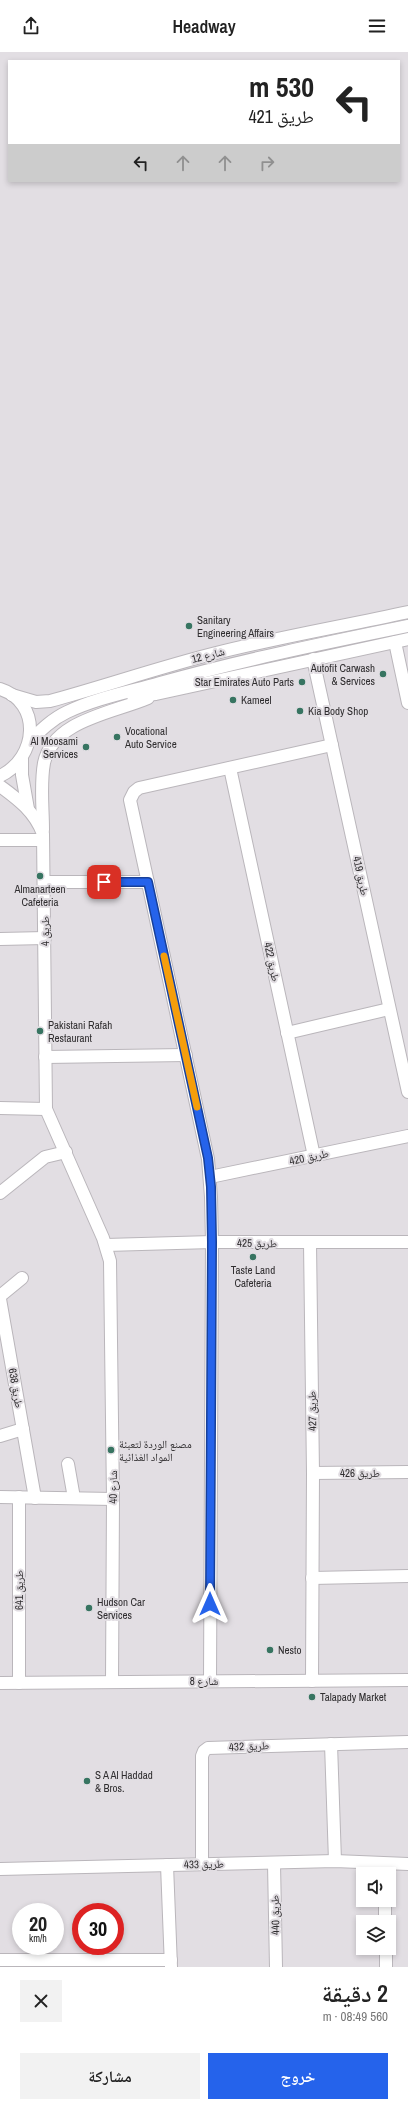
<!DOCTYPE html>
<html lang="ar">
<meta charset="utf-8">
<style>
:root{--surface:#fff;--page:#f2f2f2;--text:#222;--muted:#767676;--accent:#2563eb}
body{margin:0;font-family:"Archivo Narrow","Noto Naskh Arabic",sans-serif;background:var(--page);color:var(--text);direction:rtl;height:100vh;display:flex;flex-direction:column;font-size:15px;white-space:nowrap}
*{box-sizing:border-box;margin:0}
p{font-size:13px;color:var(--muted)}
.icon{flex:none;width:22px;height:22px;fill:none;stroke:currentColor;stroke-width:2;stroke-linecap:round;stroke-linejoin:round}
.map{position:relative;height:1915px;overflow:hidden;direction:ltr}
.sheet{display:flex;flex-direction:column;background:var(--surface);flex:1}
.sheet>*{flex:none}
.hud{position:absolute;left:8px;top:8px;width:392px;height:122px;border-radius:0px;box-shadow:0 2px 6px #0003;direction:rtl;background:#fff;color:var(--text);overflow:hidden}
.buttons{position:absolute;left:356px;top:1815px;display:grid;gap:8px}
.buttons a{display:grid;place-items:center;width:40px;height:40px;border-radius:0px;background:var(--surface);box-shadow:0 2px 6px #0003;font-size:20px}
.speed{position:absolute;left:12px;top:1851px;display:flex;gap:8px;font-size:20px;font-weight:700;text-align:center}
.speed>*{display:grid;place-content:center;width:52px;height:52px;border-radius:50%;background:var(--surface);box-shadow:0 2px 6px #0003;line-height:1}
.speed small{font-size:10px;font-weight:400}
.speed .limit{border:6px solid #d22;background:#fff;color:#111}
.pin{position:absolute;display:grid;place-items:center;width:34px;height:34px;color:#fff;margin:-17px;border-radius:8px;box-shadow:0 2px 6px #0006}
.me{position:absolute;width:44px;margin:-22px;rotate:0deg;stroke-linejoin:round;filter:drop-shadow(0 0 3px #0008)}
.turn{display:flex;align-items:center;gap:14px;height:84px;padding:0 20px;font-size:18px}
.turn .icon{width:52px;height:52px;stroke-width:2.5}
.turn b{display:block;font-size:28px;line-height:34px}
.lanes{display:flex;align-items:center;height:38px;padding:0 20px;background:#0003;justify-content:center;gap:20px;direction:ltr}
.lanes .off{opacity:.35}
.round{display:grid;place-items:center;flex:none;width:42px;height:42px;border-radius:0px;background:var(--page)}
.head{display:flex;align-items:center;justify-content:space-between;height:68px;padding:0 20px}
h1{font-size:24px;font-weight:600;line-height:30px}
.action{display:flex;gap:8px;margin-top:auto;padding:8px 20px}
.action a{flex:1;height:46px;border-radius:0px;background:var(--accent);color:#fff;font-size:16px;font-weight:600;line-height:46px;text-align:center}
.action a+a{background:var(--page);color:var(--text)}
header{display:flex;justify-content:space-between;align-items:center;height:52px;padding:0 20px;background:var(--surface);font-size:18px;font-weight:600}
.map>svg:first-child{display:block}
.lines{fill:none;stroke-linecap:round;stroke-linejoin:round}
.minor-casing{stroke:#bab6bb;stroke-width:14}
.minor{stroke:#fff;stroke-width:12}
.route-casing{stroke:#184099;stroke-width:10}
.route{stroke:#2563eb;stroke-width:7}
.slow{stroke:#f59e0b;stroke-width:7}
.poi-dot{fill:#377461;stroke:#e2dee3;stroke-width:1.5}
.labels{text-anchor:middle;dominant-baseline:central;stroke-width:4;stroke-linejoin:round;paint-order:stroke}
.poi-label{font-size:11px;fill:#302e30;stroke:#e2dee3;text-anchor:start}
.street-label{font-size:11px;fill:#302e30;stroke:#e2dee3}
</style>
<header><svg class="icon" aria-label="menu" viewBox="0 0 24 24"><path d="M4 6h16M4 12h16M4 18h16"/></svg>Headway<svg class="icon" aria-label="share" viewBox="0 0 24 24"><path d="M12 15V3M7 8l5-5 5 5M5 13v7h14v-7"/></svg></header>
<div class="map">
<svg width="408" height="1915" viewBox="0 0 408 1915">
<rect width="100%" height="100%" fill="#e2dee3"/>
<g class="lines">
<g class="minor-casing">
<g id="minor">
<path d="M395,590l13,61"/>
<path d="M313,607l95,433"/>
<path d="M0,637c42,13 38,69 0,87"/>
<path d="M12,643l24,7 14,-1c55,-15 110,-34 166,-48 63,-16 128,-27 192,-41"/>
<path d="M133,644l23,-2 252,-55"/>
<path d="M29,690c12,-12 23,-23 38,-30 29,-14 62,-20 93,-29 82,-23 165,-40 248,-57"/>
<path d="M22,707v16l6,34"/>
<path d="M230,716l84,388"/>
<path d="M0,734c18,13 35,26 43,48l3,275 57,129 7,23 3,238 -1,183"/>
<path d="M43,778c0,-22 -3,-45 1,-67 9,-43 69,-50 104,-65"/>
<path d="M0,788h43"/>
<path d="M45,830h103"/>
<path d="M0,887l45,-1"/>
<path d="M287,981l102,-24"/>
<path d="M45,1005l141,-2"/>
<path d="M0,1056l46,1"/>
<path d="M210,1125l198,-41"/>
<path d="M0,1141l45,-36 21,-5"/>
<path d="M310,1191l3,230 -1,208"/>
<path d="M106,1193l106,-3h196"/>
<path d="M0,1244l22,-18"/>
<path d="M0,1247l35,199"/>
<path d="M0,1384l23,-7"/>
<path d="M68,1412l6,34"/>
<path d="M313,1421l95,-1"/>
<path d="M0,1445l113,2"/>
<path d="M19,1445v186"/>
<path d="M312,1526l96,-2"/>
<path d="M210,1629l2,-439 -1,-45 -3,-38 -78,-359 4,-8 5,-4 193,-43"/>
<path d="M0,1631l408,-3"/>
<path d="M331,1692l4,117"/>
<path d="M202,1812v-108l2,-5 4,-3 200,-6"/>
<path d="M274,1812l2,103"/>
<path d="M167,1813l4,102"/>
<path d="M0,1817l335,-8 73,3"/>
<path d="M385,1848v22"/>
<path d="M386,1896v19"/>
<path d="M0,1908h171"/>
</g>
</g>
<use href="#minor" class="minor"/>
</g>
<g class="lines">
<g class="route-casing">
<path id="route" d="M104,830h44l60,276 3,29 1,55 -2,362"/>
</g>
<use href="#route" class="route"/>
<path class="slow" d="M164,904l33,151"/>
</g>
<g class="poi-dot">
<circle cx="189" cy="574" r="4"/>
<circle cx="383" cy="622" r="4"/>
<circle cx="302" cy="630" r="4"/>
<circle cx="233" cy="648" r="4"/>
<circle cx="300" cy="659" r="4"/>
<circle cx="117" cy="685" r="4"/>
<circle cx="86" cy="695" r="4"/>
<circle cx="40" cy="824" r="4"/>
<circle cx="40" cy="979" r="4"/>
<circle cx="253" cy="1205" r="4"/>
<circle cx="111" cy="1398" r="4"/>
<circle cx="89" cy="1556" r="4"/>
<circle cx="270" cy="1598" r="4"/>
<circle cx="312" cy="1645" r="4"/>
<circle cx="87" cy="1729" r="4"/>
</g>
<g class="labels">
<g class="poi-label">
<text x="197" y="568">Sanitary<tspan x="197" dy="13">Engineering Affairs</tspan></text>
<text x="375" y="616" text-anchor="end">Autofit Carwash<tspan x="375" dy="13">&amp; Services</tspan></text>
<text x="294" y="630" text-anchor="end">Star Emirates Auto Parts</text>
<text x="241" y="648">Kameel</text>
<text x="308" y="659">Kia Body Shop</text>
<text x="125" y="679">Vocational<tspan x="125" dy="13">Auto Service</tspan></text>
<text x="78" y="689" text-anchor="end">Al Moosami<tspan x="78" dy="13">Services</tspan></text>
<text x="40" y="837" text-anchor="middle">Almanarteen<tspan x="40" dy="13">Cafeteria</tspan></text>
<text x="48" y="973">Pakistani Rafah<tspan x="48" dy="13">Restaurant</tspan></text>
<text x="253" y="1218" text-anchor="middle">Taste Land<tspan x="253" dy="13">Cafeteria</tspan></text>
<text x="119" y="1392">مصنع الوردة لتعبئة<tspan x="119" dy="13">المواد الغذائية</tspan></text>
<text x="97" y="1550">Hudson Car<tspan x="97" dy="13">Services</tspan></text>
<text x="278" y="1598">Nesto</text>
<text x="320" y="1645">Talapady Market</text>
<text x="95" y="1723">S A Al Haddad<tspan x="95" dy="13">&amp; Bros.</tspan></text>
</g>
<g class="street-label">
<text transform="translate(208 603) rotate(-14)">شارع 12</text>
<text transform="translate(361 824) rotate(78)">طريق 419</text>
<text transform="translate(45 879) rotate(-90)">طريق 4</text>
<text transform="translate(272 910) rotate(78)">طريق 422</text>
<text transform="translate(309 1105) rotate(-12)">طريق 420</text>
<text transform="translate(257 1191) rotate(1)">طريق 425</text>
<text transform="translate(16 1336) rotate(80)">طريق 638</text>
<text transform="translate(312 1359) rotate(-91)">طريق 427</text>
<text x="360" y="1421">طريق 426</text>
<text transform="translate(113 1435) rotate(-90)">شارع 40</text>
<text transform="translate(19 1538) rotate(-90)">طريق 641</text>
<text x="204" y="1629">شارع 8</text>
<text transform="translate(249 1694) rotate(-2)">طريق 432</text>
<text transform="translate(204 1812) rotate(-1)">طريق 433</text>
<text transform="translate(275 1863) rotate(-91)">طريق 440</text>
</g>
</g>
</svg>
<div class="buttons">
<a><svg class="icon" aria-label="sound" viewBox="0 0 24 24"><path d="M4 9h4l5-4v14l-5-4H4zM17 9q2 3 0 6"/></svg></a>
<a><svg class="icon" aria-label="layers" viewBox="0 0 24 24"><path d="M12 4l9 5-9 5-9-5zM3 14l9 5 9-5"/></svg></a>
</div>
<div class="speed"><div>20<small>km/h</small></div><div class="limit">30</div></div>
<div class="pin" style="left:104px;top:830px;background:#d93025"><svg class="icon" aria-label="arrive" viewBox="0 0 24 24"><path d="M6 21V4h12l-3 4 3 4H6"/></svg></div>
<svg class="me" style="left:210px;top:1552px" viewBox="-20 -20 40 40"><path d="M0-17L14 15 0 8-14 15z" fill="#2563eb" stroke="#fff" stroke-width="4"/></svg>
<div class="hud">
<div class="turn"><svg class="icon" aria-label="left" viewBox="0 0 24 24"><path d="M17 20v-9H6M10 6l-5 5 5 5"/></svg><div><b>530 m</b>طريق 421</div></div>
<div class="lanes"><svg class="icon" aria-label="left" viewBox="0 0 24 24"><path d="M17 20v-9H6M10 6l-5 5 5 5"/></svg><svg class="icon off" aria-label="ahead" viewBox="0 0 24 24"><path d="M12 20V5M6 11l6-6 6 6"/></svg><svg class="icon off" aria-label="ahead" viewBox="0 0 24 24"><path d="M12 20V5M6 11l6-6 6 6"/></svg><svg class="icon off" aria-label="right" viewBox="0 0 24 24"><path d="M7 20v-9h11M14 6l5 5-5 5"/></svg></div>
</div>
</div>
<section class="sheet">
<div class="head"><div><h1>2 دقيقة</h1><p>560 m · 08:49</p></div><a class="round"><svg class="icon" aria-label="close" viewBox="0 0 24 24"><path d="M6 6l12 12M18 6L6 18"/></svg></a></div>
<div class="action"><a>خروج</a><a>مشاركة</a></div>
</section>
